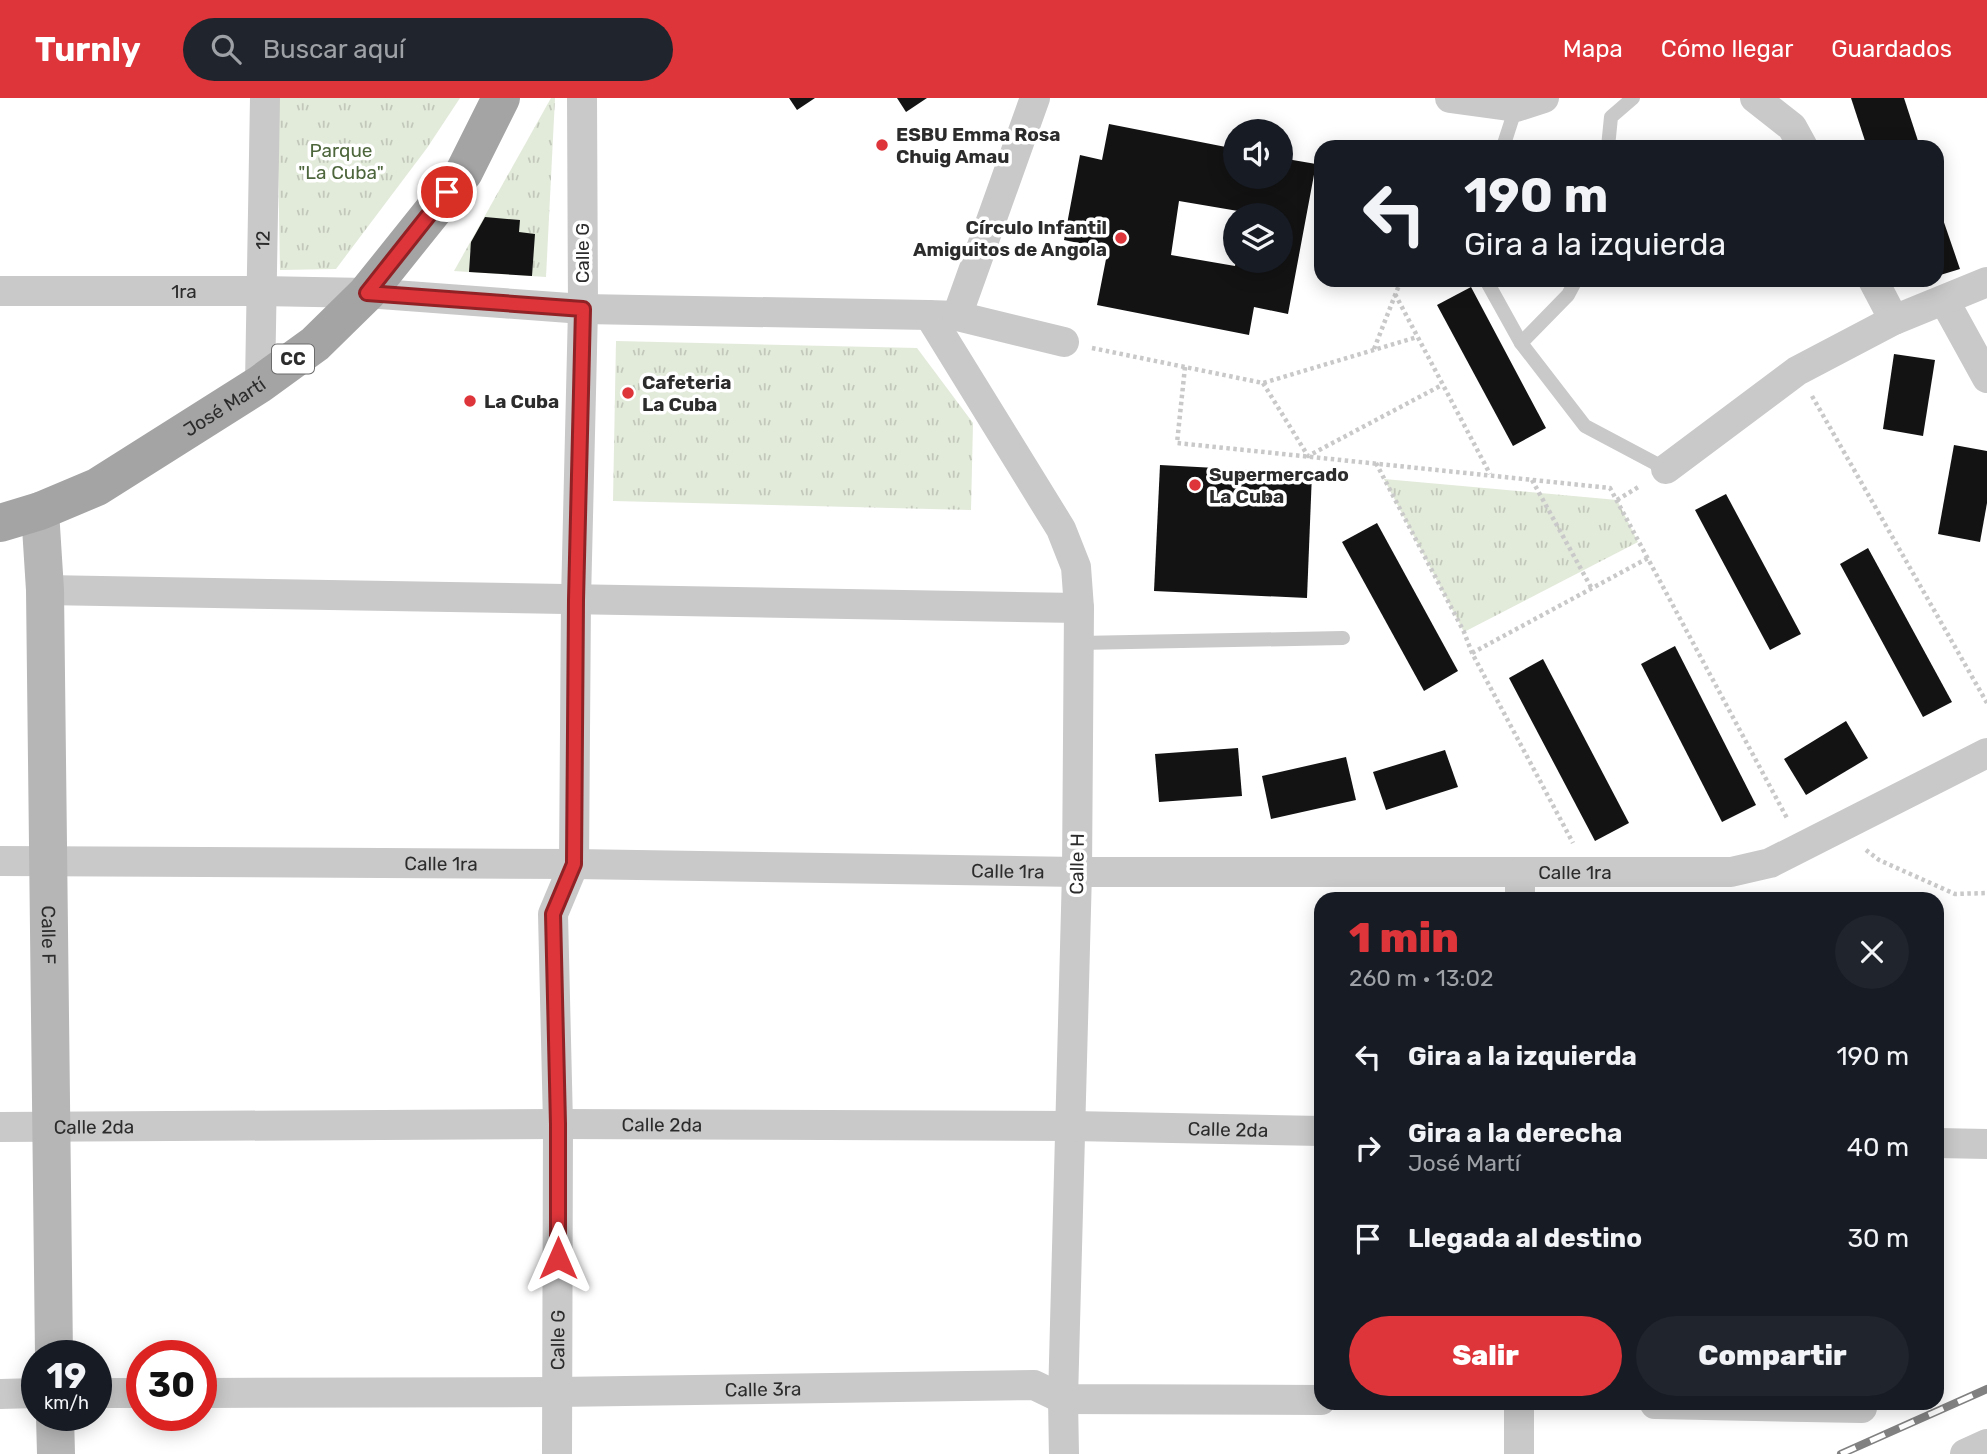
<!DOCTYPE html>
<html lang="es">
<meta charset="utf-8">
<style>
:root{--surface:#171b24;--page:#20242c;--text:#f1f3f6;--muted:#9ea1a6;--accent:#dd353a}
body{margin:0;font-family:Rubik,sans-serif;background:var(--page);color:var(--text);height:100vh;display:flex;flex-direction:column;font-size:26px;white-space:nowrap}
*{box-sizing:border-box;margin:0}
p{font-size:23px;color:var(--muted)}
.icon{flex:none;width:38px;height:38px;fill:none;stroke:currentColor;stroke-width:2;stroke-linecap:round;stroke-linejoin:round}
.map{position:relative;flex:1;overflow:hidden}
.drawer{position:absolute;left:1314px;top:794px;width:630px;height:518px;display:flex;flex-direction:column;background:var(--surface);border-radius:21px;box-shadow:0 4px 18px #0003}
.drawer>*{flex:none}
.hud{position:absolute;left:1314px;top:42px;width:630px;height:147px;border-radius:21px;box-shadow:0 4px 18px #0003;background:#171b24;color:var(--text);overflow:hidden}
.tools{position:absolute;left:1223px;top:21px;display:grid;gap:14px}
.tools a{display:grid;place-items:center;width:70px;height:70px;border-radius:50%;background:var(--surface);box-shadow:0 4px 18px #0003;font-size:35px}
.speed{position:absolute;left:21px;top:1242px;display:flex;gap:14px;font-size:35px;font-weight:700;text-align:center}
.speed>*{display:grid;place-content:center;width:91px;height:91px;border-radius:50%;background:var(--surface);box-shadow:0 4px 18px #0003;line-height:1}
.speed small{font-size:18px;font-weight:400}
.speed .limit{border:10px solid #d22;background:#fff;color:#111}
.pin{position:absolute;display:grid;place-items:center;width:60px;height:60px;color:#fff;margin:-30px;border:4px solid #fff;border-radius:50%;box-shadow:0 2px 7px #0007}
.me{position:absolute;width:77px;margin:-38px;rotate:0deg;stroke-linejoin:round;filter:drop-shadow(0 0 5px #0008)}
.turn{display:flex;align-items:center;gap:24px;height:147px;padding:0 35px;font-size:32px}
.turn .icon{width:91px;height:91px;stroke-width:2.5}
.turn b{display:block;font-size:49px;line-height:60px}
.round{display:grid;place-items:center;flex:none;width:74px;height:74px;border-radius:37px;background:var(--page)}
.summary{display:flex;align-items:center;justify-content:space-between;height:119px;padding:0 35px}
h1{font-size:42px;font-weight:800;line-height:52px;color:var(--accent)}
.primary-button{display:flex;gap:14px;margin-top:auto;padding:14px 35px}
.primary-button a{flex:1;height:80px;border-radius:42px;background:var(--accent);color:#fff;font-size:28px;font-weight:800;line-height:80px;text-align:center}
.primary-button a+a{background:var(--page);color:var(--text)}
ul{padding:0;list-style:none}
li{display:flex;align-items:center;gap:21px;height:91px;padding:0 35px}
li div{flex:1}
li b{display:block;font-size:26px}
li em{font-style:normal}
header{display:flex;align-items:center;gap:42px;box-sizing:border-box;height:98px;padding:0 35px;background:var(--accent);color:#fff}
header strong{font-size:33px}
nav{display:flex;gap:38px;margin-inline-start:auto;font-size:24px}
.search{width:490px;height:63px;background:var(--page);display:flex;align-items:center;gap:18px;box-sizing:border-box;padding:0 24px;border-radius:38px;color:var(--muted);font-size:26px}
.map>svg:first-child{display:block}
.grass{fill:url(#grass-tufts)}
.building{fill:#131313;fill-rule:evenodd}
.lines{fill:none;stroke-linecap:round;stroke-linejoin:round}
.path{stroke:#c9c9c9;stroke-width:4.5;stroke-dasharray:3.5 3.5;stroke-linecap:butt}
.service{stroke:#c9c9c9;stroke-width:14}
.minor{stroke:#c9c9c9;stroke-width:30}
.secondary{stroke:#b6b6b6;stroke-width:38}
.primary{stroke:#a4a4a4;stroke-width:38}
.rail-casing{stroke:#818181;stroke-width:8}
.rail{stroke:#fff;stroke-width:5;stroke-dasharray:16;stroke-linecap:butt}
.route-casing{stroke:#902226;stroke-width:18}
.route{stroke:#dd353a;stroke-width:12}
.poi-dot{fill:#dd353a;stroke:#fff;stroke-width:2.5}
.labels{text-anchor:middle;dominant-baseline:central;stroke-width:7;stroke-linejoin:round;paint-order:stroke}
.shield{fill:#fff;stroke:#6b6b6b;stroke-width:2}
.shield-label{font-size:18px;font-weight:bold;fill:#2c2c2c}
.poi-label{font-size:19px;font-weight:bold;fill:#2c2c2c;stroke:#fff;text-anchor:start}
.park-label{font-size:19px;fill:#4e663c;stroke:#fff}
.street-label{font-size:19px;fill:#2c2c2c;stroke:#fff}
</style>
<header>
<strong>Turnly</strong>
<div class="search"><svg class="icon" aria-label="search" viewBox="0 0 24 24"><circle cx="10" cy="10" r="6"/><path d="M15 15l6 6"/></svg>Buscar aquí</div>
<nav><a>Mapa</a><a>Cómo llegar</a><a>Guardados</a></nav>
</header>
<div class="map">
<svg width="1987" height="1356" viewBox="0 0 1987 1356">
<defs>
<pattern id="grass-tufts" width="24" height="20" patternUnits="userSpaceOnUse" patternTransform="scale(1.75)"><rect width="24" height="20" fill="#e2eada"/><path d="M3 7l-1-3M5 7V3M7 7l1-3M15 17l-1-3M17 17v-4M19 17l1-3" fill="none" stroke="#c2c9bb"/></pattern>
</defs>
<rect width="100%" height="100%" fill="#fff"/>
<g class="grass">
<path d="M277,0h183l-33,50 -91,121 -56,1z"/>
<path d="M551,0h4l-9,179 -92,-6z"/>
<path d="M616,243l301,7 56,75 -2,87 -358,-9z"/>
<path d="M1384,381l233,21 21,42 -174,90z"/>
</g>
<g class="building">
<path d="M789,0h26l-18,12z"/>
<path d="M897,0h30l-21,14z"/>
<path d="M1851,0h53l16,49h-53z"/>
<path d="M1109,26l127,25v28h45v-19l35,6 -28,150 -34,-7 -5,28 -152,-30 11,-56 -44,-9 16,-85 22,5zM1179,103l65,11 -1,3h38v46h-45l-1,5 -64,-11z"/>
<path d="M1937,104l23,67 -23,7z"/>
<path d="M485,119l35,3 -1,12 16,2 -3,42 -63,-4 2,-30z"/>
<path d="M1471,189l75,141 -33,18 -76,-141z"/>
<path d="M1894,256l41,6 -12,76 -40,-7z"/>
<path d="M1954,347l33,6v52l-7,39 -42,-8z"/>
<path d="M1160,367l152,8 -5,125 -153,-7z"/>
<path d="M1726,396l75,140 -31,16 -75,-140z"/>
<path d="M1377,425l81,148 -34,20 -82,-149z"/>
<path d="M1868,450l84,154 -29,15 -83,-153z"/>
<path d="M1675,548l81,159 -34,17 -81,-158z"/>
<path d="M1543,561l86,164 -34,18 -86,-163z"/>
<path d="M1846,623l22,37 -62,37 -22,-36z"/>
<path d="M1238,650l4,48 -83,6 -4,-48z"/>
<path d="M1445,652l13,37 -72,23 -13,-38z"/>
<path d="M1346,659l10,43 -85,19 -9,-43z"/>
</g>
<g class="lines">
<g class="path">
<path d="M1395,196l95,180"/>
<path d="M1092,250l171,35 154,-46"/>
<path d="M1374,251l27,-69"/>
<path d="M1185,269l-8,76 433,45 178,332"/>
<path d="M1263,285l45,73 134,-71"/>
<path d="M1812,298l175,307"/>
<path d="M1376,365l88,169 8,21 101,190"/>
<path d="M1532,382l60,109"/>
<path d="M1617,402l23,-14"/>
<path d="M1472,555l176,-95"/>
<path d="M1866,752l13,10 76,34 32,-1"/>
</g>
<g class="service">
<path d="M1503,49l13,-40"/>
<path d="M1608,49l3,-30 22,-19"/>
<path d="M1486,182l35,63 64,83 81,43"/>
<path d="M1521,245l47,-48 8,-15"/>
<path d="M1079,545l264,-5"/>
</g>
<g class="minor">
<path d="M1450,0l66,9 28,-9"/>
<path d="M1755,0l37,29 11,20"/>
<path d="M1873,182l21,40"/>
<path id="s1" d="M0,193h261l106,2 216,16 346,6 28,1 107,26"/>
<path d="M1944,202l43,78"/>
<path d="M929,217l132,214 15,38 3,41 -2,264 -14,527 1,55"/>
<path d="M957,218l78,-218"/>
<path id="s2" d="M260,286l5,-286"/>
<path d="M1666,371l131,-98 97,-51 93,-38"/>
<path d="M45,492l1034,18"/>
<path id="s3" d="M0,763l574,3 503,8h654l39,-9 217,-110"/>
<path d="M1520,802v-27"/>
<path id="s4" d="M0,1029l558,-3 514,2 249,5"/>
<path d="M1937,1045l50,1"/>
<path d="M96,1295h46"/>
<path id="s5" d="M201,1295l356,-1 477,-7 29,14 258,1"/>
<path d="M0,1296l37,-1"/>
<path d="M1655,1306l207,4"/>
<path id="s6" d="M557,1356l1,-330 -5,-210 21,-50 2,-264 7,-291 -1,-211"/>
<path d="M1519,1356v-50"/>
<path d="M1965,1356l22,-10"/>
</g>
<g class="secondary">
<path id="s7" d="M40,413l5,79 9,766"/>
<path d="M55,1318l1,38"/>
</g>
<path class="primary" id="s8" d="M0,425l40,-12 57,-24 163,-103 55,-40 52,-51 97,-121 37,-74"/>
<g class="rail-casing">
<path id="rail" d="M1841,1356l146,-65"/>
</g>
<use href="#rail" class="rail"/>
</g>
<g class="lines">
<g class="route-casing">
<path id="route" d="M447,94l-80,101 216,16 -7,291 -2,264 -21,50 5,210v134"/>
</g>
<use href="#route" class="route"/>
</g>
<g class="poi-dot">
<circle cx="882" cy="47" r="7"/>
<circle cx="1121" cy="140" r="7"/>
<circle cx="628" cy="295" r="7"/>
<circle cx="470" cy="303" r="7"/>
<circle cx="1195" cy="387" r="7"/>
</g>
<g class="labels">
<rect class="shield" x="272" y="246.5" width="42" height="29" rx="5"/>
<g class="shield-label">
<text x="293" y="261">CC</text>
</g>
<g class="poi-label">
<text x="896" y="36">ESBU Emma Rosa<tspan x="896" dy="22">Chuig Amau</tspan></text>
<text x="1107" y="129" text-anchor="end">Círculo Infantil<tspan x="1107" dy="22">Amiguitos de Angola</tspan></text>
<text x="642" y="284">Cafeteria<tspan x="642" dy="22">La Cuba</tspan></text>
<text x="484" y="303">La Cuba</text>
<text x="1209" y="376">Supermercado<tspan x="1209" dy="22">La Cuba</tspan></text>
</g>
<g class="park-label">
<text x="341" y="52">Parque<tspan x="341" dy="22">"La Cuba"</tspan></text>
</g>
<g class="street-label">
<text stroke="none"><textPath href="#s2" startOffset="144">12</textPath></text>
<text transform="translate(582 155) rotate(-90)">Calle G</text>
<text stroke="none"><textPath href="#s1" startOffset="184">1ra</textPath></text>
<text stroke="none"><textPath href="#s8" startOffset="254">José Martí</textPath></text>
<text stroke="none"><textPath href="#s3" startOffset="441">Calle 1ra</textPath></text>
<text transform="translate(1077 766) rotate(-89)">Calle H</text>
<text stroke="none"><textPath href="#s3" startOffset="1008">Calle 1ra</textPath></text>
<text stroke="none"><textPath href="#s3" startOffset="1575">Calle 1ra</textPath></text>
<text stroke="none"><textPath href="#s7" startOffset="424">Calle F</textPath></text>
<text stroke="none"><textPath href="#s4" startOffset="662">Calle 2da</textPath></text>
<text stroke="none"><textPath href="#s4" startOffset="94">Calle 2da</textPath></text>
<text stroke="none"><textPath href="#s4" startOffset="1228">Calle 2da</textPath></text>
<text stroke="none"><textPath href="#s6" startOffset="114">Calle G</textPath></text>
<text stroke="none"><textPath href="#s5" startOffset="562">Calle 3ra</textPath></text>
</g>
</g>
</svg>
<div class="tools">
<a><svg class="icon" aria-label="sound" viewBox="0 0 24 24"><path d="M4 9h4l5-4v14l-5-4H4zM17 9q2 3 0 6"/></svg></a>
<a><svg class="icon" aria-label="layers" viewBox="0 0 24 24"><path d="M12 4l9 5-9 5-9-5zM3 14l9 5 9-5"/></svg></a>
</div>
<div class="speed"><div>19<small>km/h</small></div><div class="limit">30</div></div>
<div class="pin" style="left:447px;top:94px;background:#d93025"><svg class="icon" aria-label="arrive" viewBox="0 0 24 24"><path d="M6 21V4h12l-3 4 3 4H6"/></svg></div>
<svg class="me" style="left:558px;top:1160px" viewBox="-20 -20 40 40"><path d="M0-17L14 15 0 8-14 15z" fill="#dd353a" stroke="#fff" stroke-width="4"/></svg>
<div class="hud">
<div class="turn"><svg class="icon" aria-label="left" viewBox="0 0 24 24"><path d="M17 20v-9H6M10 6l-5 5 5 5"/></svg><div><b>190 m</b>Gira a la izquierda</div></div>
</div>
<section class="drawer">
<div class="summary"><div><h1>1 min</h1><p>260 m · 13:02</p></div><a class="round"><svg class="icon" aria-label="close" viewBox="0 0 24 24"><path d="M6 6l12 12M18 6L6 18"/></svg></a></div>
<ul>
<li><svg class="icon" aria-label="left" viewBox="0 0 24 24"><path d="M17 20v-9H6M10 6l-5 5 5 5"/></svg><div><b>Gira a la izquierda</b></div><em>190 m</em></li>
<li><svg class="icon" aria-label="right" viewBox="0 0 24 24"><path d="M7 20v-9h11M14 6l5 5-5 5"/></svg><div><b>Gira a la derecha</b><p>José Martí</p></div><em>40 m</em></li>
<li><svg class="icon" aria-label="arrive" viewBox="0 0 24 24"><path d="M6 21V4h12l-3 4 3 4H6"/></svg><div><b>Llegada al destino</b></div><em>30 m</em></li>
</ul>
<div class="primary-button"><a>Salir</a><a>Compartir</a></div>
</section>
</div>
